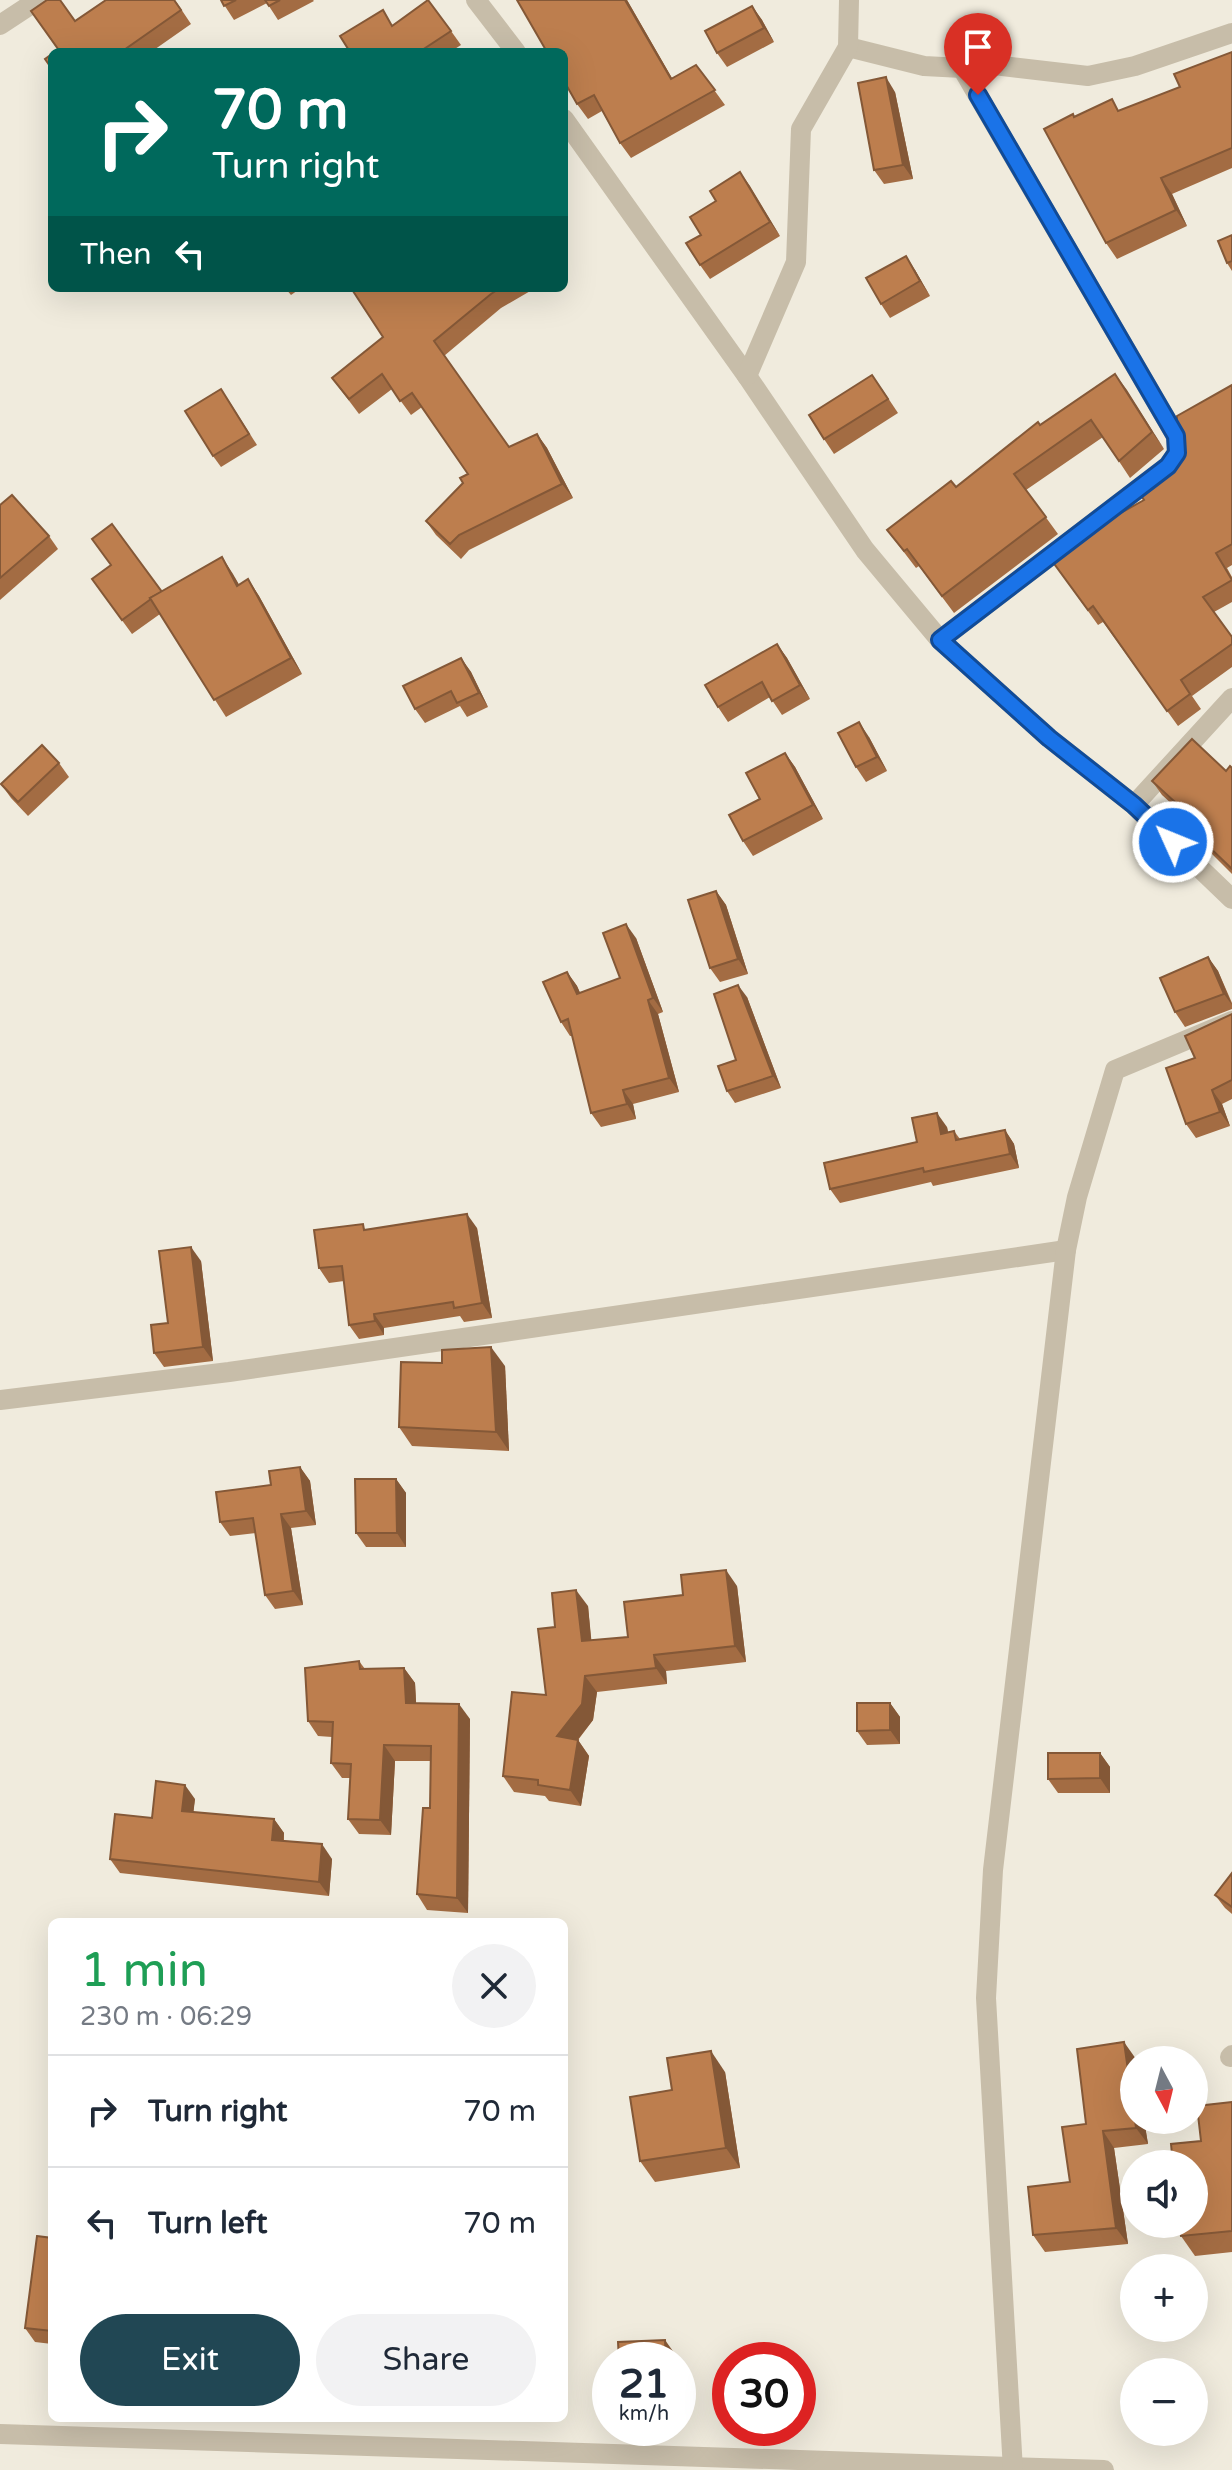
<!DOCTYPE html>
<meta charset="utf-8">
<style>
:root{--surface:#fff;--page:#f2f2f3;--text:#1f2937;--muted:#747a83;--line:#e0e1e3;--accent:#214754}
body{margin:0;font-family:"Varela Round",sans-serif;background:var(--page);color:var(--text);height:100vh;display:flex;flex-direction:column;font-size:30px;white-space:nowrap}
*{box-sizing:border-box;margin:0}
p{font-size:26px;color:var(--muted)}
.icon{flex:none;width:44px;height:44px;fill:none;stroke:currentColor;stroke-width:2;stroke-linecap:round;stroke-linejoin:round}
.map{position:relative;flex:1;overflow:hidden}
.drawer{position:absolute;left:48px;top:1918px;width:520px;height:504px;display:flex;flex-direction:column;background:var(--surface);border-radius:12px;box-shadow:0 8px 32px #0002}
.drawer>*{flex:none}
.top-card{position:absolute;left:48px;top:48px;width:520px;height:244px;border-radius:12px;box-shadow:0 8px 32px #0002;background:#00695c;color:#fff;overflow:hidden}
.needle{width:52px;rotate:173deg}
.controls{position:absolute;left:1120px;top:2046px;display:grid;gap:16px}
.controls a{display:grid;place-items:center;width:88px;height:88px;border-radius:50%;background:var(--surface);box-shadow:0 8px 32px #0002;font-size:40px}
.speed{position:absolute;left:592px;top:2342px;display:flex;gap:16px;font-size:40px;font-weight:700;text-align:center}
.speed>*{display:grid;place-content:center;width:104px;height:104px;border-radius:50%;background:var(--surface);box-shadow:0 8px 32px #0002;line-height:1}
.speed small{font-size:20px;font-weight:400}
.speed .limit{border:12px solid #d22;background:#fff;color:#111}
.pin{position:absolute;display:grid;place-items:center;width:68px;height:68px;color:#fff;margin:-82px -34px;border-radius:50% 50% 50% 0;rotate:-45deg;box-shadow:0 0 8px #0007}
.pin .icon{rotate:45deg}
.me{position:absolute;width:88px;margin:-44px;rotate:314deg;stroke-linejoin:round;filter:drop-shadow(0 0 6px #0008)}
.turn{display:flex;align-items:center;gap:28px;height:168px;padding:0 32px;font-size:36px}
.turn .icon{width:104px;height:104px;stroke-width:2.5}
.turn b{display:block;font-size:56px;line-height:68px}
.then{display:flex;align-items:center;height:76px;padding:0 32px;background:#0003;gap:16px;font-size:30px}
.round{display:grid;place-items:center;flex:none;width:84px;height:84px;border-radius:42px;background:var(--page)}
.headline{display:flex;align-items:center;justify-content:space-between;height:136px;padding:0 32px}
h1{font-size:48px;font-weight:600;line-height:60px;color:#1e9e55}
.button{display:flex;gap:16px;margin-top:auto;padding:16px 32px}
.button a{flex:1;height:92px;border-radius:48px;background:var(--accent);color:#fff;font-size:32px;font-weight:600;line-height:92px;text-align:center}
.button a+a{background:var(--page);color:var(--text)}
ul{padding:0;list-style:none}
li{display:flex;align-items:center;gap:24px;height:112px;padding:0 32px;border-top:2px solid var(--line)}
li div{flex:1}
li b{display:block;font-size:30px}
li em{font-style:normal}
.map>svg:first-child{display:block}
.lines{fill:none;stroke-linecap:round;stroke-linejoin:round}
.minor{stroke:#c7bda9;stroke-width:20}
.wall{fill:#a36c43}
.shaded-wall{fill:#845837}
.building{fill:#bd7e4e;stroke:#845837;stroke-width:2}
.route-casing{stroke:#114b97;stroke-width:20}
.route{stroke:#1a73e8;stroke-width:14}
</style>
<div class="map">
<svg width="1232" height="2470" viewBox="0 0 1232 2470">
<rect width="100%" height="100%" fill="#f0ebdd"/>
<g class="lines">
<g class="minor">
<path d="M476,0l40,52"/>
<path d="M0,25l38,-25"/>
<path d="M848,47l76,19 38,2 32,-3 94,11 47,-10 97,-33"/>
<path d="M564,119l183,257 118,174 75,90 109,98 85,67 98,94"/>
<path d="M747,376l49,-114 5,-133 47,-82 1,-47"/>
<path d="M940,640l228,-174 9,-13 -1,-17 -214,-368"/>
<path d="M1134,805l98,-107"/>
<path d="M0,1400l229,-28 837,-122"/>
<path d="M1230,2057l2,-2"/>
<path d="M0,2434l1104,36"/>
<path d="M1013,2470l-27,-472 7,-128 73,-620 11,-53 38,-127 117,-49"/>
</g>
</g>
<g class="wall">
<path d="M175,0l16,24 -40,28h-97l4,-3 17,-28z"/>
<path d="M221,0h92l1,1 -36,19 -11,-17 -33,17z"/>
<path d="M517,0h110l45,78 24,-13 29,40 -94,53 -11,-15 -18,-32 -14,8 -11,-15z"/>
<path d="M752,6l10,14 12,22 -47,25 -10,-14z"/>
<path d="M451,31l10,14 -11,7h-100z"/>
<path d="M1232,52v116l-60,26 15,32 -70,33 -11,-16 14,-133 60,-23z"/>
<path d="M895,92l18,87 -29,5 -10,-14z"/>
<path d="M740,172l40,64 -70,43 -10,-14 1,-30 15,-34z"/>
<path d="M1232,235v36l-5,-8z"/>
<path d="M915,270l15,26 -40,22 -9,-14z"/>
<path d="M285,288h16l-10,7z"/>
<path d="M351,288h180l1,2 -31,18 -57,48 65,91 28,-13 10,14 26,50 -104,52 -8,9 -25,-24 -10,-14 37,-38 5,-9 -46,-67 -11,8 -19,-26 -33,25 -27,-36 51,-41z"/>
<path d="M1115,374l49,75 -34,29 -27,-41 -77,53 32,44 -104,79 -35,-47 -3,2 -29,-38 69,-43 84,-62z"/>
<path d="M1232,385v180l-5,3 5,9v25l-18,10 18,25v30l-40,29 9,13 -23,17 -75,-104 -5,3 -51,-71 97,-54 22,-39z"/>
<path d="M882,389l16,24 -64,41 -10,-15z"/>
<path d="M229,401l28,44 -36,22 -8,-11z"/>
<path d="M0,505l49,31 9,13 -58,51z"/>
<path d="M222,557l17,28 9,-6 11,17 43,78 -76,43 -66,-103 -28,20 -40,-55 70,13z"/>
<path d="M777,644l10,14 23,41 -28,16 -12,-18 -42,25 -10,-15z"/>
<path d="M461,658l10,14 17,35 -21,10 -7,-11 -35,17 -10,-14z"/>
<path d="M869,737l18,34 -21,11 -10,-15z"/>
<path d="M785,753l10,14 28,52 -70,37 -10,-15 17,-42z"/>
<path d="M59,763l10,14 -41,39 -17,-18 -10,-14z"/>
<path d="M1232,768v106l-42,-42 -10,-13 4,-4 -22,-20 -10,-14 74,-10z"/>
<path d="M716,891l10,14 22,69 -28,8 -10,-14z"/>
<path d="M636,938l27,74 -5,2 21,78 -46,12 3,15 -35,8 -10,-14 -19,-77h-2l-9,-14 6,-50 10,14 3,7 40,-15z"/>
<path d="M1208,957l10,14 14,32v6l-47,18 -10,-15z"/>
<path d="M747,997l34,91 -46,15 -8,-12 9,-31z"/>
<path d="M1232,1014v85l-10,5 8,22 -34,12 -10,-14 9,-66z"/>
<path d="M947,1127l1,5 6,-1 6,8 45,-9 9,14 5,24 -86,18 -2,-4 -91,21 -10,-14z"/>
<path d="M477,1228l15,90 -28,4 -4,-6 -76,12v7l-25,4 -10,-14 -5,-44 -15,2 -10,-15 48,-38z"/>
<path d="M201,1261l12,100 -49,6 -10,-14 14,-30z"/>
<path d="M442,1363l63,3 4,85 -97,-5 -13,-19z"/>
<path d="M300,1467l10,14 6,44 -25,3 12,77 -28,4 -10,-14 -9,-62 -26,3 -10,-14 51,-37z"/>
<path d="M396,1479l10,14v54h-40l-10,-14z"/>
<path d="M737,1586l9,76 -80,9 1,13 -70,8 -4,28 -15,20 11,16 -8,50 -32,-5 -4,-5 -31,-4 -11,-16 43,-81 9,-68 33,-21 3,34 37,-3 55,-42z"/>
<path d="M359,1661l6,8 39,-1 11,15 1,20 54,16 -2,194 -41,-3 -10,-16 13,-86 1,-47h-36l-4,74 -32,-1 -11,-15 2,-41h-8l-11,-15 1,-26 -14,-1 -10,-15z"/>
<path d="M890,1703l10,14v27l-33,1 -10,-14z"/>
<path d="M1100,1753l10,14v26h-52l-10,-14z"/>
<path d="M195,1799l-2,13 81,7 10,14v8l48,18 -3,37 -209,-23 -10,-14 42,-41z"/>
<path d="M1232,1873v41l-7,-6 -10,-13z"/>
<path d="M1136,2059l-2,61h10l4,24 -34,4 14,96 -83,8 -12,-17 37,-53 16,-58z"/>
<path d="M725,2072l15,96 -85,14 -15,-21 32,-71z"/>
<path d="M1232,2102v150l-37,4 -14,-20 20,-95z"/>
<path d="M52,2238v106l-17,-2 -10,-14z"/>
</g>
<g class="shaded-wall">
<path d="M625,0h2l54,94 -10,-15z"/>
<path d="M752,6l10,14 12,22 -10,-14z"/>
<path d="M886,77l9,15 18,87 -10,-14z"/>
<path d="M740,172l10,14 30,50 -10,-14z"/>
<path d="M1161,178l11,16 15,32 -11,-16z"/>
<path d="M906,256l9,14 15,26 -10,-15z"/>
<path d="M1115,374l12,16 37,59 -12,-17z"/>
<path d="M537,434l10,14 26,50 -11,-14z"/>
<path d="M222,557l11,17 16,28 -12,-16z"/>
<path d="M248,579l11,17 43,78 -11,-16z"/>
<path d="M777,644l10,14 23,41 -10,-14z"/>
<path d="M461,658l10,14 17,35 -9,-14z"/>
<path d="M859,722l10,15 18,34 -10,-14z"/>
<path d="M785,753l10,14 28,52 -10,-14z"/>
<path d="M716,891l10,14 22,69 -10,-15z"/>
<path d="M626,924l10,14 27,74 -10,-14z"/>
<path d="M1208,957l10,14 14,34 -8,-11z"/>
<path d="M567,972l10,14 10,22 -10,-14z"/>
<path d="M738,985l9,12 34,91 -8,-12z"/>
<path d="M648,1000l10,14 21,78 -10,-14z"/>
<path d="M623,1090l10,14 3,15 -9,-15z"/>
<path d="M1212,1090l10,14 8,22 -10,-14z"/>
<path d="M937,1113l10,14 4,21 -10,-14z"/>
<path d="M1005,1130l9,14 5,24 -9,-14z"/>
<path d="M467,1214l10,14 15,90 -10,-15z"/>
<path d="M191,1247l10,14 12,100 -10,-14z"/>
<path d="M374,1314l10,14v7l-9,-14z"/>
<path d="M491,1347l14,19 4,85 -13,-19z"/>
<path d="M300,1467l10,14 6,44 -10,-14z"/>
<path d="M396,1479l10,14v54l-9,-14z"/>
<path d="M281,1514l10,14 12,77 -10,-14z"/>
<path d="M726,1570l11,16 9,76 -11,-16z"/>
<path d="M576,1590l12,16 5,51 -11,-16z"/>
<path d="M654,1655l12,16 1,13 -11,-16z"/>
<path d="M404,1668l11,15 2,36 -11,-16z"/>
<path d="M585,1676l12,16 -4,28 -25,32 -11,-16z"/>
<path d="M890,1703l10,14v27l-10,-14z"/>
<path d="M459,1704l11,15 -2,194 -11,-15z"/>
<path d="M578,1740l11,16 -8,50 -11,-16z"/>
<path d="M384,1745l11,16 -4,74 -11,-15z"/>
<path d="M1100,1753l10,14v26l-10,-15z"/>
<path d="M185,1785l10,14 -3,26 -10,-14z"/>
<path d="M274,1819l10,14 -2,22 -10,-15z"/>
<path d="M322,1844l10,15 -3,37 -10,-14z"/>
<path d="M1124,2042l12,17v1h-2v52z"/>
<path d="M711,2051l14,21 15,96 -14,-20z"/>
<path d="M1135,2120h9l4,24 -12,-16z"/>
<path d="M1103,2131l11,17 14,96 -12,-16z"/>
<path d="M665,2340l10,14v6h-9z"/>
</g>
<g class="building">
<path d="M47,0h13l15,21 31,-21h68l7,10 -60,42h-66l3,-3 -27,-38z"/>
<path d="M221,0h15l-12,6z"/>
<path d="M265,0h15l-11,6z"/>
<path d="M428,0l23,31 -32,21h-69l-10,-16 43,-26 9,16z"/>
<path d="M517,0h108l46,79 25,-14 19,25 -95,53 -26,-48 -17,9 -13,-23v-29h-17z"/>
<path d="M752,6l12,22 -47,25 -12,-22z"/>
<path d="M1232,52v96l-71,30 15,32 -70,33 -62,-114 29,-15 1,3 38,-18 6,12 62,-24 -6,-13z"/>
<path d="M52,54v15l-7,-10z"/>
<path d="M886,77l17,88 -29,5 -16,-87z"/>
<path d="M740,172l30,50 -70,43 -14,-22 15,-8 -11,-18 26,-16 -6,-10z"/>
<path d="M1232,235v26l-5,2 -9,-22z"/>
<path d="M906,256l14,25 -39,23 -15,-26z"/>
<path d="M351,288h149l-9,6 -57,47 75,106 28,-13 25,50 -103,51 -9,9 -24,-23 37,-38 -3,-5 8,-4 -56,-81 -12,8 -18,-27 -33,25 -17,-21 51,-41z"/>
<path d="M1115,374l37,58 -33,29 -28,-41 -77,54 32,43 -104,79 -35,-47 -3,2 -17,-21 64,-49 5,6 82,-65 2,3z"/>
<path d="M872,375l16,24 -64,40 -15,-24z"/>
<path d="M1232,385v159l-16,9 16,27 -29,17 29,40v7l-51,36 9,14 -23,17 -74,-105 -5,4 -41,-56 97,-54 -10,-15 32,-24 11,-16v-29z"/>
<path d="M221,389l28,45 -36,22 -28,-45z"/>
<path d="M12,495l37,41 -49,42v-73z"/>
<path d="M112,524l50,68 -12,6 1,1 -29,21 -30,-41 19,-14 -19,-26z"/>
<path d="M222,557l15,29 11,-7 43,79 -77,42 -64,-102z"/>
<path d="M777,644l23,41 -28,16 -10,-19 -44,25 -13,-22z"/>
<path d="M461,658l18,35 -22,10 -6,-12 -36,18 -12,-23z"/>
<path d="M859,722l18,35 -21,10 -18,-34z"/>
<path d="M1192,739l34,32 4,-5 2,2v101l-52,-50 6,-7 -34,-31z"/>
<path d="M42,745l17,18 -41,39 -17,-18z"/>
<path d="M785,753l28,52 -70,36 -14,-26 31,-16 -14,-26z"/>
<path d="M716,891l22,68 -28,9 -22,-68z"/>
<path d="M626,924l27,74 -5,2 21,78 -46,12 4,14 -36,9 -23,-94 -7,3 -18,-40 24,-10 10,22 43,-16 -17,-45z"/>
<path d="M1208,957l16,37 -49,18 -15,-34z"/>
<path d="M738,985l35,91 -46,15 -9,-25 18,-6 -22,-66z"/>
<path d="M1232,1014v66l-20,10 8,22 -34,12 -20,-56 29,-10 -10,-22z"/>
<path d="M937,1113l4,21 13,-3 2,9 49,-10 5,24 -86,18 -1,-4 -93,21 -6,-26 93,-21 -5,-24z"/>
<path d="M467,1214l15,89 -28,5 -1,-6 -79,12 1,7 -26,4 -7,-59 -23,2 -5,-38 49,-6 1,6z"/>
<path d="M191,1247l12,100 -49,6 -3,-28 17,-2 -9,-72z"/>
<path d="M491,1347l5,85 -97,-5 2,-65 41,1v-13z"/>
<path d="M300,1467l6,44 -25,3 12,77 -28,4 -12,-77 -33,4 -4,-30 55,-7 -2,-14z"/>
<path d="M355,1479h41l1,54h-41z"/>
<path d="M726,1570l9,76 -81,9 2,13 -71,8 -3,28 -25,32 21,4 -8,50 -32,-5v-5l-35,-4 9,-84 34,3 -8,-66 17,-2 -3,-34 24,-3 6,51 46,-4 -4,-35 59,-7 -2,-20z"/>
<path d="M359,1661l1,8 44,-1 2,35 53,1 -2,194 -40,-4 6,-86h7l1,-62 -47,-1 -4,75 -32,-1 3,-55 -20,-1 2,-41 -25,-1 -3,-53z"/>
<path d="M857,1703h33v27l-33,1z"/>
<path d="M1048,1753h52v25l-52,1z"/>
<path d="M156,1781l29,4 -3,26 92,8 -2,21 50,4 -3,38 -209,-23 5,-45 37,4z"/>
<path d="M1232,1873v34l-17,-12z"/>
<path d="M1124,2042l10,70v8h1l1,8 -33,3 13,97 -83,7 -5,-48 42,-5 -8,-55 24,-3 -9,-75z"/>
<path d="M711,2051l15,97 -86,13 -10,-64 42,-7 -5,-32z"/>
<path d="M1232,2102v129l-51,5 -2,-12h15v-60h-21l-2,-20 30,-3 -4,-35z"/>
<path d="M37,2236l15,2v93l-27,-3z"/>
<path d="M665,2340l1,20h-47l-1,-18z"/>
</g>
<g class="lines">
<g class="route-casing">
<path id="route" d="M978,95l198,341 1,17 -9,13 -228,174 109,98 85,67 39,37"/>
</g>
<use href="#route" class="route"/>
</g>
</svg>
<div class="controls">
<a><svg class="needle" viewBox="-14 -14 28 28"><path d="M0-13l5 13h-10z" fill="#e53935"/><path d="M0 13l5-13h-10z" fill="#747a83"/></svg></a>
<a><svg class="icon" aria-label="sound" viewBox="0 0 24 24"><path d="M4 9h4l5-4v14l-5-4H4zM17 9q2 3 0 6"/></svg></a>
<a>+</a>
<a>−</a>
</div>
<div class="speed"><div>21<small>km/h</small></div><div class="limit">30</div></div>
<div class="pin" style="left:978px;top:95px;background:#d93025"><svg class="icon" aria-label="arrive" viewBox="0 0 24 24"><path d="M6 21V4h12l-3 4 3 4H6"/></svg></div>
<svg class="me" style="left:1173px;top:842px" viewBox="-20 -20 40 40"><circle r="17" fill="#1a73e8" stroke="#fff" stroke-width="3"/><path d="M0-11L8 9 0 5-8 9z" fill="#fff"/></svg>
<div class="top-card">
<div class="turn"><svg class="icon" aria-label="right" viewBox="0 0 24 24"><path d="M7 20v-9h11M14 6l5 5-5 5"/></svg><div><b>70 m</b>Turn right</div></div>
<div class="then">Then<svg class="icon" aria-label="left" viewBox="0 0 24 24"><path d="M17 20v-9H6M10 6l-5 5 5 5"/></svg></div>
</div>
<section class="drawer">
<div class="headline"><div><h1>1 min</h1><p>230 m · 06:29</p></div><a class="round"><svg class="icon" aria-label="close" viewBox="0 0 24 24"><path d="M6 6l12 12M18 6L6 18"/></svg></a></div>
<ul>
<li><svg class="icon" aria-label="right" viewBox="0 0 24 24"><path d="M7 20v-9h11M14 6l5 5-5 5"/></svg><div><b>Turn right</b></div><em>70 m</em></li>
<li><svg class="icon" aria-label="left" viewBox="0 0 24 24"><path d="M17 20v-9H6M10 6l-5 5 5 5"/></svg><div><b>Turn left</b></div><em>70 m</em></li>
</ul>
<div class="button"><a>Exit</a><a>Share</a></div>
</section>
</div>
